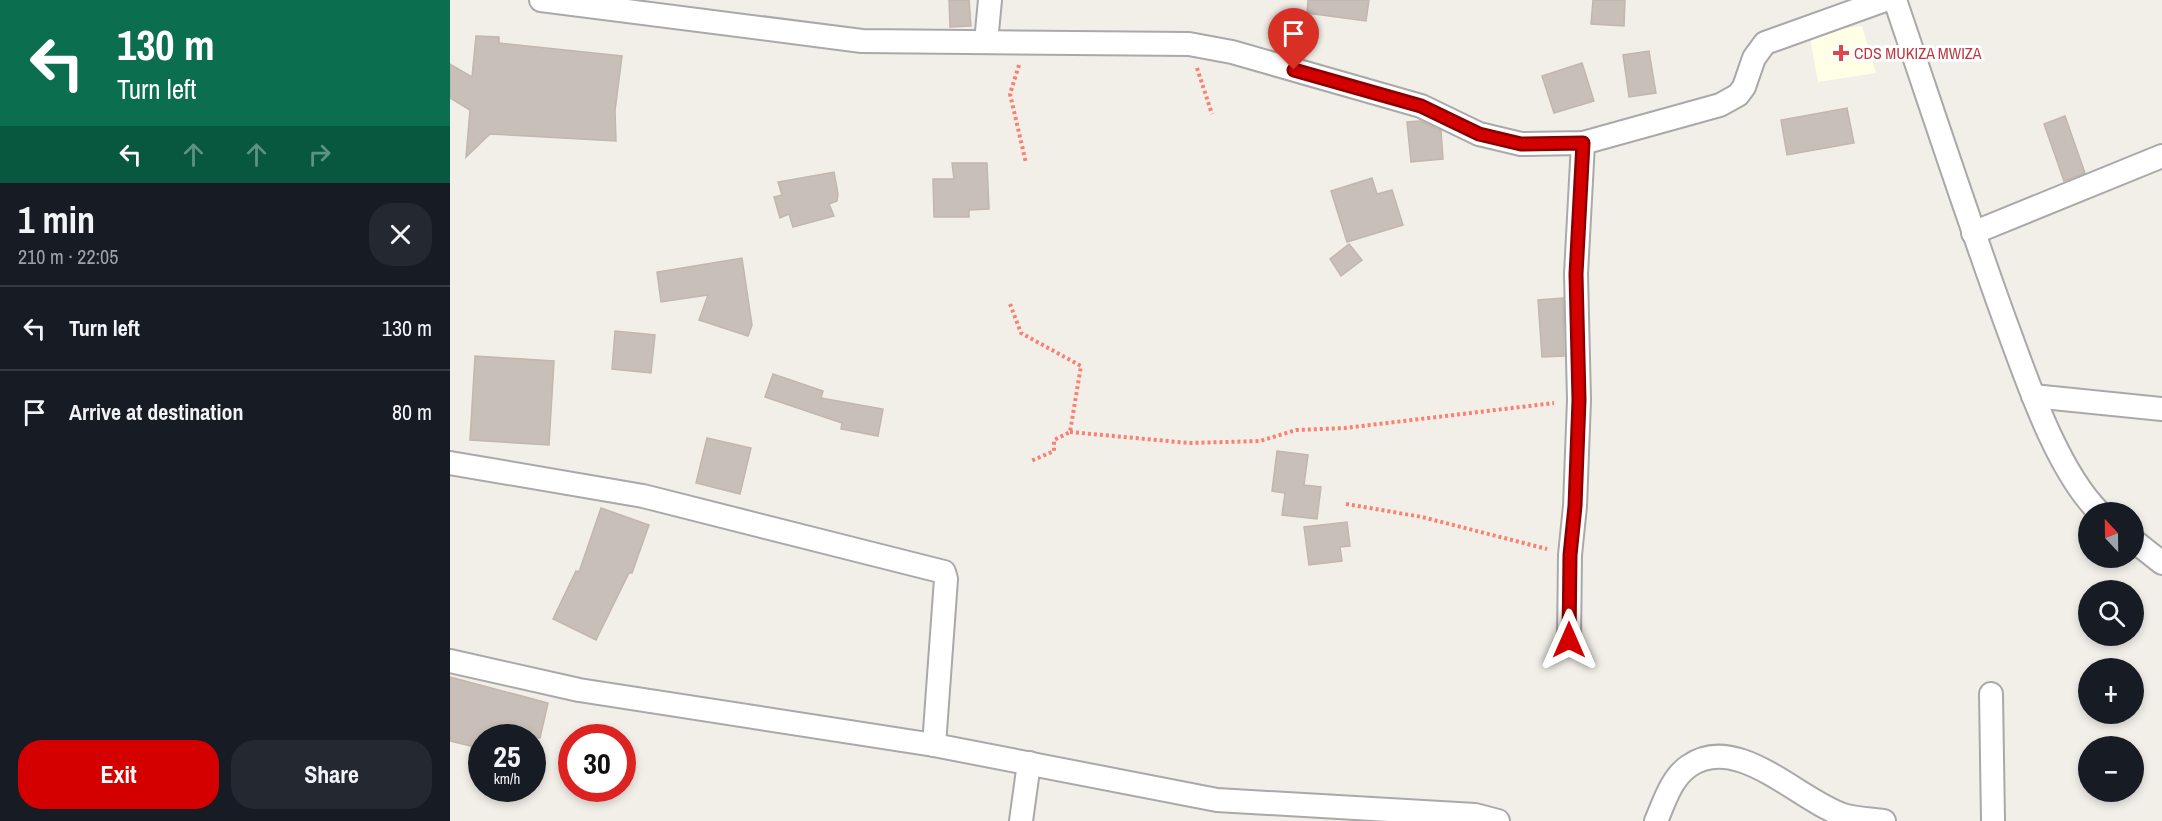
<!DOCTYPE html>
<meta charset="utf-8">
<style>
:root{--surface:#171b24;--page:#242831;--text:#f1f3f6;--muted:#9ea1a6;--line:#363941;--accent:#d40000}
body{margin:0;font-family:"Archivo Narrow",sans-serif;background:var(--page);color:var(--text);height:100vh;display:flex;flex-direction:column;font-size:22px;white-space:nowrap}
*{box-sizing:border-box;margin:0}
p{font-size:20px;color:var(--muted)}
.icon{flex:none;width:33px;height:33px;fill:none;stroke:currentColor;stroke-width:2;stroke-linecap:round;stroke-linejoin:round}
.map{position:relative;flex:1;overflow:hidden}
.drawer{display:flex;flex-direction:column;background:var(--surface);width:450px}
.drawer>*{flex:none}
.guide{background:#0b6e4f;color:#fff;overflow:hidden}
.needle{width:39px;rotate:338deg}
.controls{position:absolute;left:1628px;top:502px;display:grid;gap:12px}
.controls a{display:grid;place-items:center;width:66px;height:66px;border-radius:50%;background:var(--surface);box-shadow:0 3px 9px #0003;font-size:30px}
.speed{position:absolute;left:18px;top:724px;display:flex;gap:12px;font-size:30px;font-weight:700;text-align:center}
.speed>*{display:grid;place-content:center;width:78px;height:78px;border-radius:50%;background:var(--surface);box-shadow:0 3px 9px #0003;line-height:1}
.speed small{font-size:15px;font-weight:400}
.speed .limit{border:9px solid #d22;background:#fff;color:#111}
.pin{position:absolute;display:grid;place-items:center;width:51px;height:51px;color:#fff;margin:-62px -26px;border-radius:50% 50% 50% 0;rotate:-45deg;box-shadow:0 0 6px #0007}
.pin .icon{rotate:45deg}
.me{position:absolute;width:66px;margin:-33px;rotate:0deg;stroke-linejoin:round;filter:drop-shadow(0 0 4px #0008)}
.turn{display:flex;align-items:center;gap:21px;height:126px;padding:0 18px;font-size:27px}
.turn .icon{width:78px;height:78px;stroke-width:2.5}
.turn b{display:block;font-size:42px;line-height:51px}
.lanes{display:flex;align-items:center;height:57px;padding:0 18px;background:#0003;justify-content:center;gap:30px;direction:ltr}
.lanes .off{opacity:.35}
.round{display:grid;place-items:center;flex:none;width:63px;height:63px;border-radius:24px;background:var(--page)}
.overview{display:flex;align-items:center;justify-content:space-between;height:102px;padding:0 18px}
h1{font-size:36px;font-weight:700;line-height:45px}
.action{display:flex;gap:12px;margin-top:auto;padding:12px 18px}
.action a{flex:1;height:69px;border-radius:24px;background:var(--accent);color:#fff;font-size:24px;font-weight:700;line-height:69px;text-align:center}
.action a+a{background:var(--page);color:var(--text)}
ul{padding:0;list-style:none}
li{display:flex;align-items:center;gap:18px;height:84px;padding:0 18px;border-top:2px solid var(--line)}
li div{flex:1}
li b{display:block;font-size:22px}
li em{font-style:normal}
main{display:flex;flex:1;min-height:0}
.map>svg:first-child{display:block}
.education{fill:#ffffe5}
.building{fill:#c7bfb8;stroke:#c4b6ab;stroke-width:1.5}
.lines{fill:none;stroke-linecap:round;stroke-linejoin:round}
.street-casing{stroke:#a9a9a9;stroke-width:26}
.path{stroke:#fa8072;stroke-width:4;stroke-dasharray:3 3;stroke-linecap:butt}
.street{stroke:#fff;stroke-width:22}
.route-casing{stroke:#8a0000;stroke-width:15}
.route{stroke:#d40000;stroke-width:10}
.health-dot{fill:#e0444e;stroke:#fff;stroke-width:2}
.labels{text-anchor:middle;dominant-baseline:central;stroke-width:6;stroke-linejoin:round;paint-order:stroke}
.health-label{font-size:16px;fill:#be3a42;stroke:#fff;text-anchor:start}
</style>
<main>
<section class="drawer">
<div class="guide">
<div class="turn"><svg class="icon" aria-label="left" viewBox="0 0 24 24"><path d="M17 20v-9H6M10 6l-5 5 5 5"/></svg><div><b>130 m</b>Turn left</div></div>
<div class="lanes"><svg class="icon" aria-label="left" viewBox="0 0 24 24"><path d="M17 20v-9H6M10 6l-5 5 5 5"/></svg><svg class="icon off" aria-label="ahead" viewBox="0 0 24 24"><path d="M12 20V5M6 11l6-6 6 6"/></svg><svg class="icon off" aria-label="ahead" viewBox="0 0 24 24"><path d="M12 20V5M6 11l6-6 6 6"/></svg><svg class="icon off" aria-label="right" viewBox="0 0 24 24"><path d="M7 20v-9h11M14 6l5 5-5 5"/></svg></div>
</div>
<div class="overview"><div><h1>1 min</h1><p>210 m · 22:05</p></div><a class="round"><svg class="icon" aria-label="close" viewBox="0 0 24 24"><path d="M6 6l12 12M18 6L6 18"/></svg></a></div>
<ul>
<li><svg class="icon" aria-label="left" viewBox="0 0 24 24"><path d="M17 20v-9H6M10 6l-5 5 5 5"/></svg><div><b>Turn left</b></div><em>130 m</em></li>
<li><svg class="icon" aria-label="arrive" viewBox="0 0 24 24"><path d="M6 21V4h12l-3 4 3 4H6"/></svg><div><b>Arrive at destination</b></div><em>80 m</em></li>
</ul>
<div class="action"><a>Exit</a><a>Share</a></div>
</section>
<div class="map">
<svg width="1712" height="821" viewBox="0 0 1712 821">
<rect width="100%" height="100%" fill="#f2efe9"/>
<path class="education" d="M1412,26l14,47 -58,9 -9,-49z"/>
<g class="building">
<path d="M499,0h20l2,26 -21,1z"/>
<path d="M858,0h61l-3,21 -59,-8z"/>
<path d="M1143,0h32l-1,26 -33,-2z"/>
<path d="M26,36l23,1v6l123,13 -7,55 1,30 -126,-7 -24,23 4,-47 -20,-12v-34l22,13z"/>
<path d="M1199,51l7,42 -27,4 -6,-42z"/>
<path d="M1132,63l12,38 -40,12 -12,-37z"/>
<path d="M1397,108l7,35 -67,12 -6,-35z"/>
<path d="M1615,116l20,57 -21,8 -20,-57z"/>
<path d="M970,121l21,10 2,28 -32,3 -4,-40z"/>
<path d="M502,163h35l2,46 -20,1v7h-35l-1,-38h21z"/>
<path d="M384,172l4,22 -1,7 -8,3 5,12 -41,11 -4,-13 -9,4 -6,-21 8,-2 -4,-13z"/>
<path d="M922,178l5,16 15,-4 11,35 -56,17 -16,-51z"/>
<path d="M899,244l13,16 -21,16 -11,-17z"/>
<path d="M292,258l10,67 -4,11 -49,-16 9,-25 -47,7 -4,-30z"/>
<path d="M1113,298l1,58 -22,1 -4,-57z"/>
<path d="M165,331l40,4 -4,38 -39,-4z"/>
<path d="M25,356l79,5 -5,84 -79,-5z"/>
<path d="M323,374l50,17 -2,7 62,11 -5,27 -37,-7 1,-6 -77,-26z"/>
<path d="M257,438l44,10 -11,46 -44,-11z"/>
<path d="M827,451l31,4 -4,30 17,2 -4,32 -35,-4 3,-22 -13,-2z"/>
<path d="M151,508l48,17 -17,48h-3l-33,67 -43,-21 23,-48 3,1z"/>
<path d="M897,522l3,24 -10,1 2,14 -33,4 -5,-38z"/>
<path d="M0,677l98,26 -8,35h-36l-21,-5 -4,15 -29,-7z"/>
</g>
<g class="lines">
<g class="street-casing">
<g id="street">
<path d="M91,0l321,41 327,3 43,8 189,54 58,28 42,10 62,-1 137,-38 18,-10 6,-8 10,-29 11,-15 120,-43"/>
<path d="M1445,0c36,106 71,213 109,318 22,59 52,152 96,195"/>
<path d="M536,42l4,-42"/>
<path d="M1523,233l189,-77"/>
<path d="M1583,396l129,13"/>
<path d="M0,463l193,33 301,76 2,7 -12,166"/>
<path d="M1683,540l29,23"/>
<path d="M1119,640l1,-85 5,-49 4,-106 -3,-126 7,-131"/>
<path d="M0,661l129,29 355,55 283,55 258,15 23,6"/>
<path d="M1541,694l2,127"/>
<path d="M571,821l8,-58"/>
<path d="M1206,821c8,-18 15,-43 33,-55 48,-34 109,34 154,49 12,4 28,4 41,6"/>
</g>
</g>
<g class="path">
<path d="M569,65l-9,29 16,69"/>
<path d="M747,68l15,46"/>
<path d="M560,304l11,29 60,33 -11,66 -16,8v11l-23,10"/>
<path d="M620,432l119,11 71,-2 36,-11 49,-2 209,-25"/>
<path d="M896,504l76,13 125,32"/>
</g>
<use href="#street" class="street"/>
</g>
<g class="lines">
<g class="route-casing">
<path id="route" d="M844,70l127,36 58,28 42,10 62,-1 -7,131 3,126 -4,106 -5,49 -1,85"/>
</g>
<use href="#route" class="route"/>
</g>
<path class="health-dot" d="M1388 44h6v6h6v6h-6v6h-6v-6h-6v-6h6z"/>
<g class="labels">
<g class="health-label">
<text x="1404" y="53">CDS MUKIZA MWIZA</text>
</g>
</g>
</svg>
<div class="controls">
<a><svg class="needle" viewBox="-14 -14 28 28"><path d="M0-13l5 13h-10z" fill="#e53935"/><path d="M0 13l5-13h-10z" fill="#9ea1a6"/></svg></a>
<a><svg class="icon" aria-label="search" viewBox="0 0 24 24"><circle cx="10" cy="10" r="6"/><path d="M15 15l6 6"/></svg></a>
<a>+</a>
<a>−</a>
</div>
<div class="speed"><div>25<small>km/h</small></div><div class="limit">30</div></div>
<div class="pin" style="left:844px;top:70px;background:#d93025"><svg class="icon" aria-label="arrive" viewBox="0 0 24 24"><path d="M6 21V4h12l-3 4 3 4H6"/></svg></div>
<svg class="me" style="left:1119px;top:640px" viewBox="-20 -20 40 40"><path d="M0-17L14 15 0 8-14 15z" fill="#d40000" stroke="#fff" stroke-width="4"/></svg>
</div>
</main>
